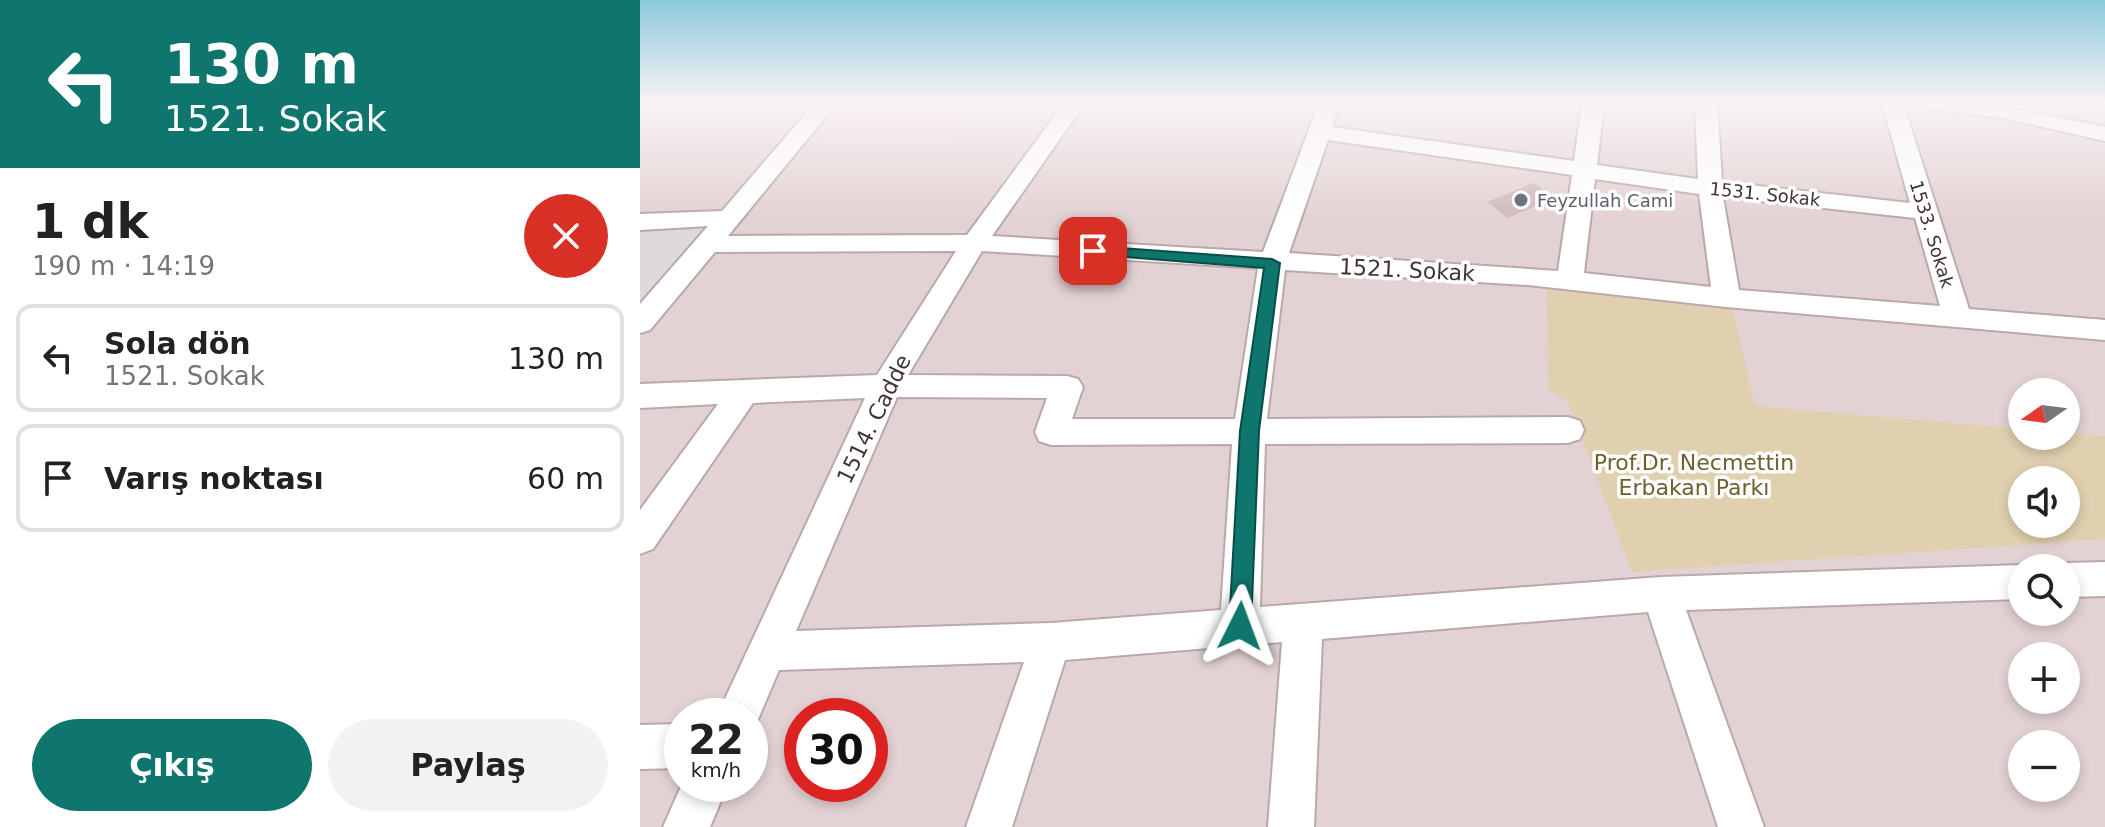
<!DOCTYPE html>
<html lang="tr">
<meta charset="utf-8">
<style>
:root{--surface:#fff;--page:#f2f2f2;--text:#222;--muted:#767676;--line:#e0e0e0;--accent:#0f766e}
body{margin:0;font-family:"DejaVu Sans",sans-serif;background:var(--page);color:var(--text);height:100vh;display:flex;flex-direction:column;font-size:30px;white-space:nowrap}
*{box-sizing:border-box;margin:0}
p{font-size:26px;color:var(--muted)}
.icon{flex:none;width:44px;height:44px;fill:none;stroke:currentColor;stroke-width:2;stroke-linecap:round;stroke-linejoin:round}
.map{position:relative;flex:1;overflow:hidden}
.drawer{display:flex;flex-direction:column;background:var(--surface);width:640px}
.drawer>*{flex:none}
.hud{background:#0f766e;color:#fff;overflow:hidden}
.needle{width:52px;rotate:256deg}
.controls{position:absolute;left:1368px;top:378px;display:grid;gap:16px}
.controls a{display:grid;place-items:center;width:72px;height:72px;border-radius:50%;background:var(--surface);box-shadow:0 4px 12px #0003;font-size:40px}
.speed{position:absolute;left:24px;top:698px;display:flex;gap:16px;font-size:40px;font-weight:700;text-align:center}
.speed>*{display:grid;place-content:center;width:104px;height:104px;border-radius:50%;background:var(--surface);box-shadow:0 4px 12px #0003;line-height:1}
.speed small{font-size:20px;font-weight:400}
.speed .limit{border:12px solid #d22;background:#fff;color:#111}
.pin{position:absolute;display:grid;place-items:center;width:68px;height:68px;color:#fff;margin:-34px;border-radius:16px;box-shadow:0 4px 12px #0006}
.me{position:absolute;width:88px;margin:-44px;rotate:3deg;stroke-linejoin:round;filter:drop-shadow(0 0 6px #0008)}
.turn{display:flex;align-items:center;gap:28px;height:168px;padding:0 32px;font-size:36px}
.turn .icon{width:104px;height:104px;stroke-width:2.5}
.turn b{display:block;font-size:56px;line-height:68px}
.round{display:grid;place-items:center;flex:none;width:84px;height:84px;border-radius:42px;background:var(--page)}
.summary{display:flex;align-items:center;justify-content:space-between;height:136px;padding:0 32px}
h1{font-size:48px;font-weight:700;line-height:60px}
.primary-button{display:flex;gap:16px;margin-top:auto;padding:16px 32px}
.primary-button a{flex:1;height:92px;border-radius:48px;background:var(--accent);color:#fff;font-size:32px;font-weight:700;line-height:92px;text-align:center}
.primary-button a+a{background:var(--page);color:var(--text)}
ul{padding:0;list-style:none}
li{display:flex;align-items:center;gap:24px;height:108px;margin:0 16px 12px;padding:0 16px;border:4px solid var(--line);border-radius:16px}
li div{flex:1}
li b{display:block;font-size:30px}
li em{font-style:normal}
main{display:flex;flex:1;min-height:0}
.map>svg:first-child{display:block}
.residential{fill:#e3d2d4;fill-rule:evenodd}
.commercial{fill:#f1d0d8}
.education{fill:#e8cfd1}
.green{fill:#e1d0b0;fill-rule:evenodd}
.parking{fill:#ded9da}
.building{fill:#d0babf}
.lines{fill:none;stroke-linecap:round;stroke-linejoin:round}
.minor-casing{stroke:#baa8aa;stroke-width:4}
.minor{fill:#fff;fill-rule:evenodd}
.route{fill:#0f766e;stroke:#0a4d48;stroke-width:2}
.worship-dot{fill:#6b7280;stroke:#fff;stroke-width:3}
.labels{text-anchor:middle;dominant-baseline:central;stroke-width:7;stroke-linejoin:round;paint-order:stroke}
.far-street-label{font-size:18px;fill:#413437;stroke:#fff}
.far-worship-label{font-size:18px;fill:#5b616d;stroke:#fff;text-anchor:start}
.street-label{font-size:22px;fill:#413437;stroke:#fff}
.park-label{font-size:22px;fill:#6d612e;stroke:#fff}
</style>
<main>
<section class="drawer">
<div class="hud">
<div class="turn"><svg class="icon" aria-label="left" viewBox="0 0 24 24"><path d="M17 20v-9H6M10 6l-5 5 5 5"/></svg><div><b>130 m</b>1521. Sokak</div></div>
</div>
<div class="summary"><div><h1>1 dk</h1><p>190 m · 14:19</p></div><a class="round" style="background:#d93025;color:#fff"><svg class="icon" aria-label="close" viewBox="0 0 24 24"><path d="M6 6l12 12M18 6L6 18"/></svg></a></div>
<ul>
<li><svg class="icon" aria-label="left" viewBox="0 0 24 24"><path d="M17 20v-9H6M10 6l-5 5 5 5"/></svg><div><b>Sola dön</b><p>1521. Sokak</p></div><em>130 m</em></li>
<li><svg class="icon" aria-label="arrive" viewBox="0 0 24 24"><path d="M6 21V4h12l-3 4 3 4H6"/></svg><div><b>Varış noktası</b></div><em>60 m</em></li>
</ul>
<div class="primary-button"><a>Çıkış</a><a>Paylaş</a></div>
</section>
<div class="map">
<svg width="1465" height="827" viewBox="0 0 1465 827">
<rect width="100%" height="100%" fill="#f0e4e5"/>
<path class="residential" d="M0,103h1465v724h-1465zM1382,392h44v44h-44zM1382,480h44v44h-44zM1382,568h44v44h-44zM1382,656h44v44h-44zM42,716h68v68h-68zM162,716h68v68h-68zM1382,744h44v44h-44z"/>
<path class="commercial" d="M215,103h118l-21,37 -130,1z"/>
<path class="education" d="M1411,103h54v22l-52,-12z"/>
<path class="green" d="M906,287l186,17 23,102 267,23v7h44v-3l39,3v103l-473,33 -64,-170 -19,-12zM1382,480h44v44h-44z"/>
<path class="parking" d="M4,231h55l-5,11 -54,58v-63z"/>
<path class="building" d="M894,183l21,15 -47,20 -21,-16z"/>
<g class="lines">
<g class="minor-casing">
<g id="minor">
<path d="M175,103h22l-109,133 239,-1 97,-132h21l-93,133 271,16 56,-149h21l-8,24 242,34 8,-58h22l-7,62 101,14 -3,-76h22l5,79 188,21 -28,-100h21l66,206 136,11v20l-379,-33 -198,-22 -243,-15 -18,149 301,-2 12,4 4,9 -4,9 -12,4 -303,1 -5,163 401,-30 361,-12 8,3h-8v31l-336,11 78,217h-46l-70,-215 -326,27 -8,188h-46l14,-185 -217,18 -53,167h-46l58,-165 -245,8 -26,61 -3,1v-16h-33l148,-318 -112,5 -100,146 -13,5v-44l78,-106 -78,4v-24l237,-9 79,-124 -241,1 -65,78 -10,3v-29l68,-78 -68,4v-16l82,-3zM688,140l244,35 -14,96 -269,-18zM955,179l104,15 12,93 -127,-14zM1083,197l192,21 25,88 -201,-16zM342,251l276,17 -23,151h-163l11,-32 -5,-8 -11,-3 -159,-1zM257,397l150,1 -12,34 4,9 12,4 181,-1 -11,166 -170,13 -255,8z"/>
<path d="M1282,103l81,3 102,21v14l-102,-23 -71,-9z"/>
<path d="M1465,562v34l-39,1v-29h-13l13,-5z"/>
<path d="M42,724v44l-42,1v-44z"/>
<path d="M42,784h46l-18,43h-47z"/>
</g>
</g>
<use href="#minor" class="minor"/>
</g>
<linearGradient id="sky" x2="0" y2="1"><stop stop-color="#8dc9dd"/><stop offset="0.47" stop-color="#f8f3f3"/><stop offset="1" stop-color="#f8f3f3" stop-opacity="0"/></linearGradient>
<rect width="1465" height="219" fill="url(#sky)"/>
<path class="route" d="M453,246l179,13 8,4 -21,168 -8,195 -3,8 -8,3 -8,-3 -3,-8 11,-195 24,-163 -176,-14v-6z"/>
<circle class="worship-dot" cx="881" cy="200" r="8"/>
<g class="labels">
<g class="far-street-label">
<text transform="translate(1125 194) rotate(6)">1531. Sokak</text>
<text transform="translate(1292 234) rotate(73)">1533. Sokak</text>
</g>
<g class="far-worship-label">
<text x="897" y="200">Feyzullah Cami</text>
</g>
<g class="street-label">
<text transform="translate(767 270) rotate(3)">1521. Sokak</text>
<text transform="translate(234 419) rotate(-64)">1514. Cadde</text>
</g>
<g class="park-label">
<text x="1054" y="462">Prof.Dr. Necmettin<tspan x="1054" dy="25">Erbakan Parkı</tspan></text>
</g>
</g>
</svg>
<div class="controls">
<a><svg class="needle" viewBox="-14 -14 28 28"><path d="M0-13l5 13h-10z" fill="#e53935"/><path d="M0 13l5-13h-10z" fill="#767676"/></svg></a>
<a><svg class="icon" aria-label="sound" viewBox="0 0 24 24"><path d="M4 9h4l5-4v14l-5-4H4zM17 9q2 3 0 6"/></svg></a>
<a><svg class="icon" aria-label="search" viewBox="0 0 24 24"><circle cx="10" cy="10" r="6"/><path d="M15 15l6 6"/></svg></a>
<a>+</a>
<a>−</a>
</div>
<div class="speed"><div>22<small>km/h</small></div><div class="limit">30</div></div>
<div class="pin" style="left:453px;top:251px;background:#d93025"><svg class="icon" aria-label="arrive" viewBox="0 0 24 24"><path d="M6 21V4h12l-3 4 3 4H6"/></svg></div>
<svg class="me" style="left:600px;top:626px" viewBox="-20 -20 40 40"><path d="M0-17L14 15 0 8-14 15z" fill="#0f766e" stroke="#fff" stroke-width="4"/></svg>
</div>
</main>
